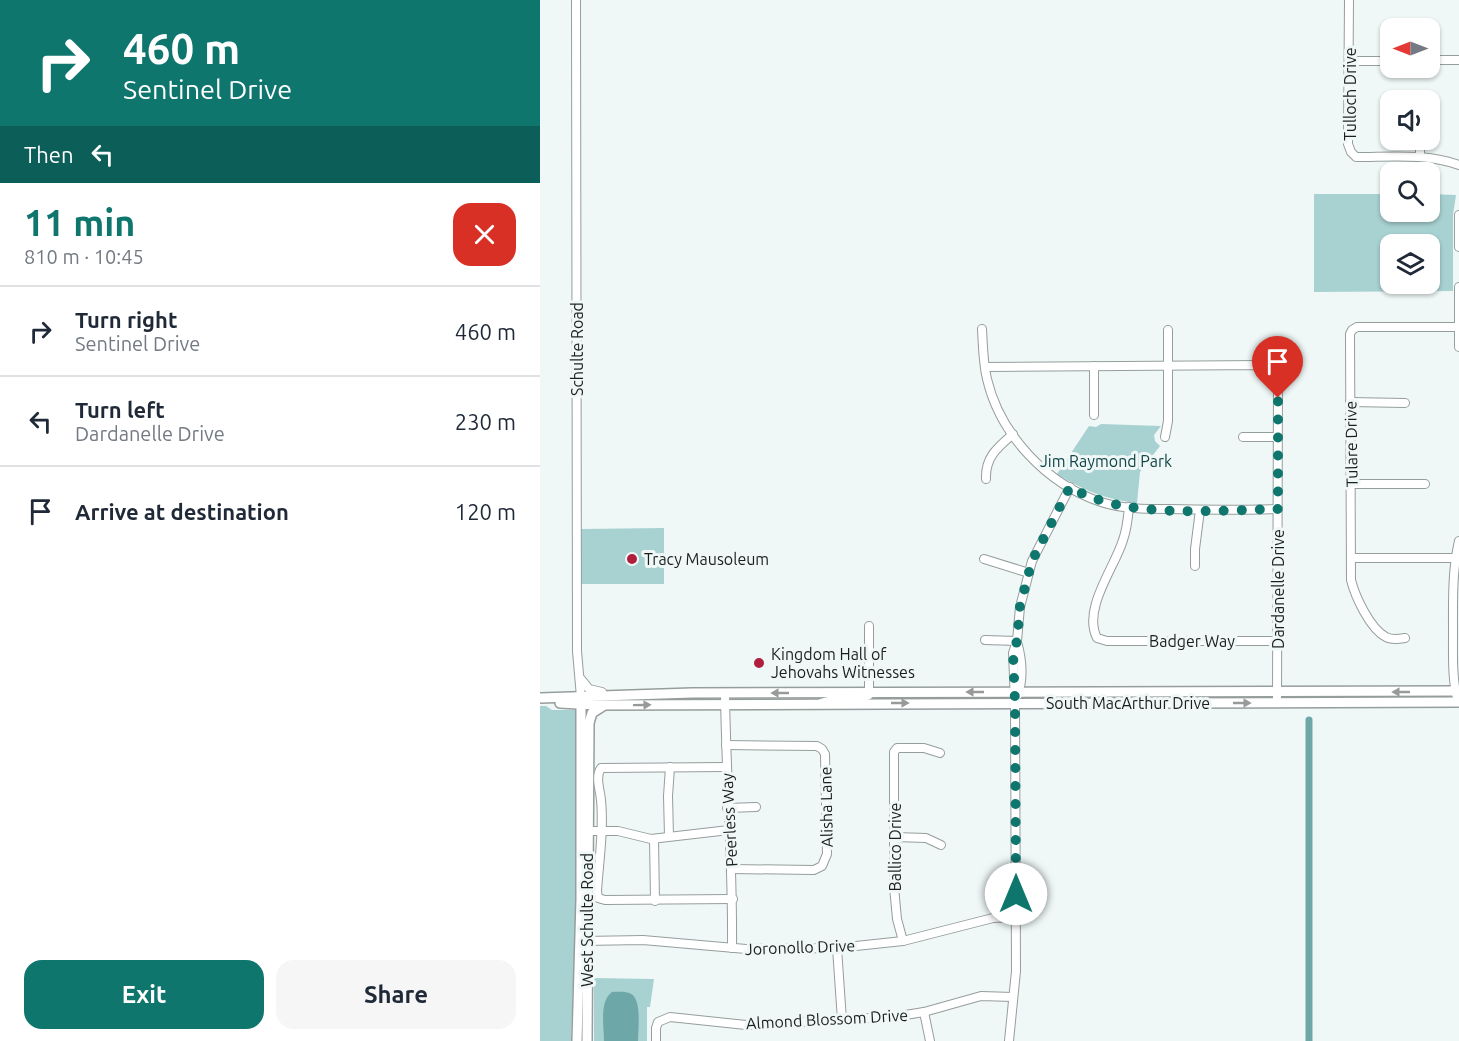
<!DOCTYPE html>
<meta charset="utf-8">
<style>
:root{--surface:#fff;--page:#f6f6f7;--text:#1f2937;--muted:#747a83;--line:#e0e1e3;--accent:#0f766e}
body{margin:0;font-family:Ubuntu,sans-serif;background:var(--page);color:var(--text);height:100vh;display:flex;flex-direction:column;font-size:22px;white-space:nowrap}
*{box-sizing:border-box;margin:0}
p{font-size:20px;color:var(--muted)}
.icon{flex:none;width:33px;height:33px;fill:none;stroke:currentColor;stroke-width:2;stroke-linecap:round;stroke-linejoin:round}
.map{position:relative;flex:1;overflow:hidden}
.side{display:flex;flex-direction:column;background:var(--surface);width:540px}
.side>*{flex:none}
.top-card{background:#0f766e;color:#fff;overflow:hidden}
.needle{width:39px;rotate:270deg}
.controls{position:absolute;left:840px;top:18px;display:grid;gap:12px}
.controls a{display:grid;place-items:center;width:60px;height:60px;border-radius:12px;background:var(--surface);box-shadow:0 2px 4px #0004;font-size:30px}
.pin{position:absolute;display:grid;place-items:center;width:51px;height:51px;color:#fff;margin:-62px -26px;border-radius:50% 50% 50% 0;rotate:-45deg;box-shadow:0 0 6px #0007}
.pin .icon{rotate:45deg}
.me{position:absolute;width:66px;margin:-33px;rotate:0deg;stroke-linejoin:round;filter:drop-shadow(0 0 4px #0008)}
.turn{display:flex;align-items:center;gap:21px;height:126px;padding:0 24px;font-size:27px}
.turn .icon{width:78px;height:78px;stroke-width:2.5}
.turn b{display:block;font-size:42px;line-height:51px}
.then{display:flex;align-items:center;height:57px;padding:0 24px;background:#0003;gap:12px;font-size:22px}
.round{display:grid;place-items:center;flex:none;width:63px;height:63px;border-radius:18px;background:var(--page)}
.head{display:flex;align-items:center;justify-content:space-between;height:102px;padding:0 24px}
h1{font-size:36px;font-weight:700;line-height:45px;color:var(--accent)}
.button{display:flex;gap:12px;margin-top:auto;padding:12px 24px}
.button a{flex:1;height:69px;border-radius:18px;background:var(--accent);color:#fff;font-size:24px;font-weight:700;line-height:69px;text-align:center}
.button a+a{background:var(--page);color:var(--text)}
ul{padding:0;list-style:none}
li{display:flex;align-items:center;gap:18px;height:90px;padding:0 24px;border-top:2px solid var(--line)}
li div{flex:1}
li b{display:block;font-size:22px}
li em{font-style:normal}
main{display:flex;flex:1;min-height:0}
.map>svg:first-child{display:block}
.green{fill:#a8d1d1;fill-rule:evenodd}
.water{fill:#6ea7a7}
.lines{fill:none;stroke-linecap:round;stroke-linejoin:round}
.canal{stroke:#6ea7a7;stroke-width:7}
.minor-casing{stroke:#969d9d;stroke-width:10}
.major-casing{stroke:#969d9d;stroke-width:12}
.minor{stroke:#fff;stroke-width:8}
.major{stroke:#fff;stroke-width:9}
.oneway{fill:#989a9a}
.route{stroke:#0f766e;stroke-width:10;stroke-dasharray:0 18}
.poi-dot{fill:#b11d3d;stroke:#eff8f7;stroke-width:2}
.labels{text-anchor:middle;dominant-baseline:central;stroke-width:6;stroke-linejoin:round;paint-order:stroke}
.street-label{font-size:16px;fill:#1b1e1e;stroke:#eff8f7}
.park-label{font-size:16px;fill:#0f4445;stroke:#eff8f7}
.poi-label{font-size:16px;fill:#1b1e1e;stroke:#eff8f7;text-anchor:start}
</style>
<main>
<section class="side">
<div class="top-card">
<div class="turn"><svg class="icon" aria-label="right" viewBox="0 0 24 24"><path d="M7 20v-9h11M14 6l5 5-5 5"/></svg><div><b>460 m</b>Sentinel Drive</div></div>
<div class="then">Then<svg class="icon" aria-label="left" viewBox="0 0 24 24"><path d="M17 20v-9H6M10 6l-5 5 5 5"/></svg></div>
</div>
<div class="head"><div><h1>11 min</h1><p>810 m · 10:45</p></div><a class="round" style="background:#d93025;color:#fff"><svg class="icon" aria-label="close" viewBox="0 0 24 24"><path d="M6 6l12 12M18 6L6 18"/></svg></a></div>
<ul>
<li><svg class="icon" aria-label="right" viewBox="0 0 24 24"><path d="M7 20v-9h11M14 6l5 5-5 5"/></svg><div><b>Turn right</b><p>Sentinel Drive</p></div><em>460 m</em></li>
<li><svg class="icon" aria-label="left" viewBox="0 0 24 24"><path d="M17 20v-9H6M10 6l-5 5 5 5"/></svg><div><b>Turn left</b><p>Dardanelle Drive</p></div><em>230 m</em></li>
<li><svg class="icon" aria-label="arrive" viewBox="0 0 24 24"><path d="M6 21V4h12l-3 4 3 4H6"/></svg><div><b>Arrive at destination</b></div><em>120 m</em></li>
</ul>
<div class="button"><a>Exit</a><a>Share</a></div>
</section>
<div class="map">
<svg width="919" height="1041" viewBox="0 0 919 1041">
<rect width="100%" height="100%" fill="#eff8f7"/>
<g class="green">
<path d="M774,194h76v18h40v-18l26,1 -3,20v76l-139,1zM850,244h40v40h-40z"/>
<path d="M561,424l60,2 -7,9 1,6 5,5 -20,26 -3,31c-29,-3 -55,-13 -80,-29l32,-48 7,1z"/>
<path d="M124,528v56h-84v-55z"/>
<path d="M0,706h6l6,4h23l1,3v188l-5,140h-31z"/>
<path d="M54,978l60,1 -4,28h-3v34h-53z"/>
</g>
<path class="water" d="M72,992c6,0 14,-1 19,2 11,5 7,36 7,47h-34c0,-15 -5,-40 8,-49z"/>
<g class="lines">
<path class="canal" d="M769,720v321"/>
<g class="minor-casing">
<g id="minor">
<path d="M36,0l1,651 4,46"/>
<path d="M809,0l-1,144 3,8 5,5c34,0 70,-4 103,8"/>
<path d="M890,60h29"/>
<path d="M810,61h40"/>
<path d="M880,156v-16"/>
<path d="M919,215v32"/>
<path d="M919,287v60"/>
<path d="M442,329c1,17 1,34 5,50 13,55 59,105 114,123 21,7 45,7 67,7 37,1 74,1 110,0"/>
<path d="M554,366v49"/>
<path d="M445,367l278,-2 13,2 2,12 -1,324"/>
<path d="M810,402l55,1"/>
<path d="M625,437l3,-16v-91"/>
<path d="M703,437h35"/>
<path d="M446,479c-1,-22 12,-32 27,-45"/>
<path d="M811,484h74"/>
<path d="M589,507c-1,11 -2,22 -6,33 -8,27 -41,69 -26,98l10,3h171"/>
<path d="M811,558h107"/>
<path d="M444,559l45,14"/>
<path d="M655,566v-17l5,-39"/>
<path d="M865,638c-6,1 -14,2 -19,-1 -16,-8 -31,-41 -35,-57l-1,-246 2,-4 5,-3h102"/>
<path d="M445,640l32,1"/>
<path d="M477,642c5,17 6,37 1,53"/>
<path d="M41,679l8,10 13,3"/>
<path d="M185,693c1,85 8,170 7,255"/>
<path d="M918,702c-6,-22 -5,-46 -5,-69 0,-31 -1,-62 6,-92"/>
<path d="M281,703c15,-6 35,0 48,-8v-69"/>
<path d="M186,745l91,1 5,3 3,5 2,100 -5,12 -8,4 -83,-1"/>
<path d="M186,767l-125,1c-6,9 -1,21 0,32 3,30 -2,61 -4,91l1,7 7,2 128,-1"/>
<path d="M187,808l29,-1"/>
<path d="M48,831h30l33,8 78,-9"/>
<path d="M129,836l-1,-40 2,-29"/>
<path d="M355,837l31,1 15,7"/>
<path d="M114,839l1,62"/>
<path d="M43,941l60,-1 103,9 91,-1 66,-7 90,-23 23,-1"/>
<path d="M363,941l-6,-22 -3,-32v-135l3,-4h27l16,5"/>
<path d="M297,948l5,72"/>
<path d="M384,1012l6,29"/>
<path d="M116,1041v-13l2,-6 12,-5 76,8 96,-5 57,-4 25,-4 57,-16 32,1"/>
<path d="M469,1041l7,-70 -1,-269 -2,-49 4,-12 3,-34 12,-46 38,-74"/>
</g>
</g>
<g class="major-casing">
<g id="major">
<path d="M0,698l152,-5 767,-2"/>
<path d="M20,703l36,2 863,-3"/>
<path d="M37,1041l4,-142v-200"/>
<path d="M47,1041l2,-318 3,-10 11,-7"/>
</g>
</g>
<use href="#minor" class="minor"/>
<use href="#major" class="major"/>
</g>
<defs><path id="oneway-solid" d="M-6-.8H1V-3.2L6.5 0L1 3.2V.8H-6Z" transform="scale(1.5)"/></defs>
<g class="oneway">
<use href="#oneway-solid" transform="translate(435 692) rotate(180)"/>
<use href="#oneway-solid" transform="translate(861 692) rotate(180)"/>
<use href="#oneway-solid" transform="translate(240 693) rotate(180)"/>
<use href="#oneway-solid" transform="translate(360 703)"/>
<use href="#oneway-solid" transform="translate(702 703)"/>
<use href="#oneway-solid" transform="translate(102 705) rotate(-1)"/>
</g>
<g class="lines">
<path class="route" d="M476,894l-1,-192 -2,-49 4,-12 3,-35 12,-45 38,-74c53,33 147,23 208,22v-111"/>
</g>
<g class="poi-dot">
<circle cx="92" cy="559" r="6"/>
<circle cx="219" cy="663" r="6"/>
</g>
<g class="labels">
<g class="street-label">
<text transform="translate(810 94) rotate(-90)">Tulloch Drive</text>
<text transform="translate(37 349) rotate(-90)">Schulte Road</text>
<text transform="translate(811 444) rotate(-91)">Tulare Drive</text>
<text transform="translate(738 589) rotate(-90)">Dardanelle Drive</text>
<text x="652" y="641">Badger Way</text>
<text x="588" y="703">South MacArthur Drive</text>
<text transform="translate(286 807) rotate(-91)">Alisha Lane</text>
<text transform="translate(189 820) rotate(-93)">Peerless Way</text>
<text transform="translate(355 847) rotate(-90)">Ballico Drive</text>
<text transform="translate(47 920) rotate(-90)">West Schulte Road</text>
<text transform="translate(260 947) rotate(-2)">Joronollo Drive</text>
<text transform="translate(287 1019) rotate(-3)">Almond Blossom Drive</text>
</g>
<g class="park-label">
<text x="566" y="461">Jim Raymond Park</text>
</g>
<g class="poi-label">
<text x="104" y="559">Tracy Mausoleum</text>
<text x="231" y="654">Kingdom Hall of<tspan x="231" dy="18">Jehovahs Witnesses</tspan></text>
</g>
</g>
</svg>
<div class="controls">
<a><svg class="needle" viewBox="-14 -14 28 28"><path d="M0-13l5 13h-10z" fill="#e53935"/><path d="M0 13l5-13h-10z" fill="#747a83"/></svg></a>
<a><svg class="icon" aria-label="sound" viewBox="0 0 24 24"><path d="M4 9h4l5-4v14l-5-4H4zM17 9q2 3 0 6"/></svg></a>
<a><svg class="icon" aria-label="search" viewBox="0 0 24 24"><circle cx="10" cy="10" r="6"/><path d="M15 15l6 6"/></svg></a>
<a><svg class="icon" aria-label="layers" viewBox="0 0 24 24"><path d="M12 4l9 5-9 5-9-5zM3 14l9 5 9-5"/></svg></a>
</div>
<div class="pin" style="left:738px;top:398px;background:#d93025"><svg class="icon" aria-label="arrive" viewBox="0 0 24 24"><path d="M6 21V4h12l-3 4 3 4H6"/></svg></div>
<svg class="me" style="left:476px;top:894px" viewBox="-20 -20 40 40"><circle r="19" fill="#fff"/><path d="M0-13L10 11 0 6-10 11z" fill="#0f766e"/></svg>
</div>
</main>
